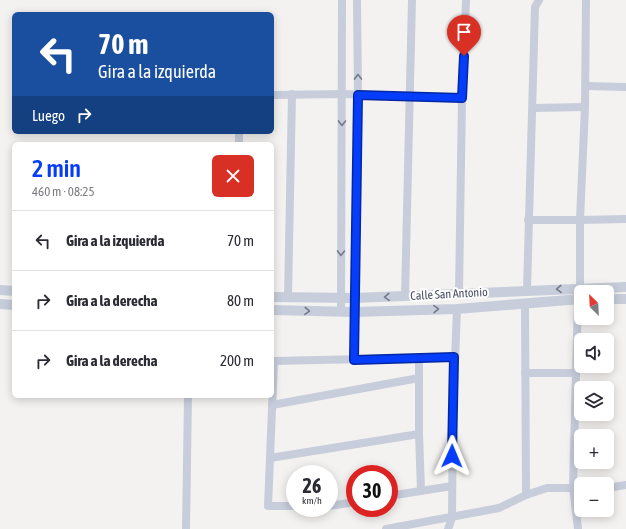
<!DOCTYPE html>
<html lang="es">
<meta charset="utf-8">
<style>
:root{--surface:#fff;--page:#f7f7f7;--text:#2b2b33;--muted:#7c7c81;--line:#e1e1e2;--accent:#053dfa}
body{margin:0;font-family:"Asap Condensed",sans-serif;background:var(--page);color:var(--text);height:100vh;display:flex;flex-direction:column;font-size:15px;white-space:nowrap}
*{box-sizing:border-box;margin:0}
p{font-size:13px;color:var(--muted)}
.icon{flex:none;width:22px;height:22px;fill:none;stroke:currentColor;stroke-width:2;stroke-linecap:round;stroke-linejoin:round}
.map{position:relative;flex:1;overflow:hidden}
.details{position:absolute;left:12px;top:142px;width:262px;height:256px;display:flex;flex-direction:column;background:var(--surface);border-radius:6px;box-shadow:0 2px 10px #0003}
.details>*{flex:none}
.banner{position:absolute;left:12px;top:12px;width:262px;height:122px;border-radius:6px;box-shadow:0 2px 10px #0003;background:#1a4fa0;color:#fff;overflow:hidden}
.needle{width:26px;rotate:336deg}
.controls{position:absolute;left:574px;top:285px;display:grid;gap:8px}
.controls a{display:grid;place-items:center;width:40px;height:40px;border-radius:6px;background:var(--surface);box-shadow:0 2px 10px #0003;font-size:20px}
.speed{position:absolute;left:286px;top:465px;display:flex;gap:8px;font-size:20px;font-weight:700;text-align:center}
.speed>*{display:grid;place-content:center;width:52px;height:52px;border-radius:50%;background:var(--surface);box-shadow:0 2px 10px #0003;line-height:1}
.speed small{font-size:10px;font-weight:400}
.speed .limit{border:6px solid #d22;background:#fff;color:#111}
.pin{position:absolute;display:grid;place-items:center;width:34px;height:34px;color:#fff;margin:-41px -17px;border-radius:50% 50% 50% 0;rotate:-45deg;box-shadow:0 0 4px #0007}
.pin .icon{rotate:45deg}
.me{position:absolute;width:44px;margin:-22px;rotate:1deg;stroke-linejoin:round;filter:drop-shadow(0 0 3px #0008)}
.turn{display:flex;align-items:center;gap:14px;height:84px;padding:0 20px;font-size:18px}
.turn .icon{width:52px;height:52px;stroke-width:2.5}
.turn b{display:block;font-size:28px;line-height:34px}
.then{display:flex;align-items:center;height:38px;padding:0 20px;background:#0003;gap:8px;font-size:15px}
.round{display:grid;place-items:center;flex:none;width:42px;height:42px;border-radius:6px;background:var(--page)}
.summary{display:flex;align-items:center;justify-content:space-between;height:68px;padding:0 20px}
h1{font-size:24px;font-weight:600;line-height:30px;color:var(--accent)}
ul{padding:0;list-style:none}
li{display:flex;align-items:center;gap:12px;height:60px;padding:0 20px;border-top:1px solid var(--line)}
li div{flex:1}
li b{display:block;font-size:15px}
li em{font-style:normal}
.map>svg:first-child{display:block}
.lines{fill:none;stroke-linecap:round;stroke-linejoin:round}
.minor{stroke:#c7cdda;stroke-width:8}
.tertiary{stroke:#c7cdda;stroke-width:10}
.oneway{stroke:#747b8c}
.route-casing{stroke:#0328a2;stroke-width:10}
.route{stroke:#053dfa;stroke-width:7}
.labels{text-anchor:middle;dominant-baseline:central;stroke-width:4;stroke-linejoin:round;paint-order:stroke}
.street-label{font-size:12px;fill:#474f62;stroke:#fff}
</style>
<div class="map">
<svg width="626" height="529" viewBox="0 0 626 529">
<rect width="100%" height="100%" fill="#f4f2f1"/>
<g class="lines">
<g class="minor">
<path d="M586,86l40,1"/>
<path d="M272,95l71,-1 119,4"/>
<path d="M533,108l52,-1"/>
<path d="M239,144v-12"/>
<path d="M528,220h52l5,-113 1,-107"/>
<path d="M580,288v-68l46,-1"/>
<path d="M527,290l8,-283 4,-7"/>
<path d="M459,293l3,-195 4,-98"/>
<path d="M405,296l7,-296"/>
<path d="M288,297l4,-203"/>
<path d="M525,303l1,192"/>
<path d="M341,312l1,-312"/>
<path d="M419,358v76l2,56"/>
<path d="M354,360l4,-265 -1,-95"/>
<path d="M525,373h50"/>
<path d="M272,405l147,-27"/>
<path d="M270,458l149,-24"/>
<path d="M607,488l19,-3"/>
<path d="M389,496l63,-10"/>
<path d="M295,506h-27l6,-145 180,-4"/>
<path d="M329,506l26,-4"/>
<path d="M186,529l2,-133"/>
<path d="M386,529l113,-21 27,-13 21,-7h34"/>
<path d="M448,529l4,-11 1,-107 4,-102"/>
<path d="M578,529l-5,-42 5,-188"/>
</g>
<g class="tertiary">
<path d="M0,290l14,1"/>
<path d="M272,297l82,1 272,-11"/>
<path d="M607,299h19"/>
<path d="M0,304l14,1"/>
<path d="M272,310l82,2 103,-3 124,-10"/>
</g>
</g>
<defs><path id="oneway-chevron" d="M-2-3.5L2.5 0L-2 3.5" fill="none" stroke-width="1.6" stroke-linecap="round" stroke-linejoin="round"/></defs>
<g class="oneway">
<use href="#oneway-chevron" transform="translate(358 77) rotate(-91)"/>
<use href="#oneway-chevron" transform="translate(342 123) rotate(91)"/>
<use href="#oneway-chevron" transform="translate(341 253) rotate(91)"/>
<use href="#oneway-chevron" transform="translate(559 289) rotate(178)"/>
<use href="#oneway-chevron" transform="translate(387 297) rotate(177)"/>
<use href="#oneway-chevron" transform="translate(436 309) rotate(-2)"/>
<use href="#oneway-chevron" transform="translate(307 311) rotate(2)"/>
</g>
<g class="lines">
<g class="route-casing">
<path id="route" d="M452,456l2,-99 -100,3 4,-265 104,3 2,-42"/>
</g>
<use href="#route" class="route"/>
</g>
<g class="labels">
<g class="street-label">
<text transform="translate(449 294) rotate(-3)">Calle San Antonio</text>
</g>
</g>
</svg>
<div class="controls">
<a><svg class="needle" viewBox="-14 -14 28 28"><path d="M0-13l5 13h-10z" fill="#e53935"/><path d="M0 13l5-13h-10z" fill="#7c7c81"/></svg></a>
<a><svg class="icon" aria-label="sound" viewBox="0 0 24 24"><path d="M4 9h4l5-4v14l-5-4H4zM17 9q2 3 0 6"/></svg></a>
<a><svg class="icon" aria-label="layers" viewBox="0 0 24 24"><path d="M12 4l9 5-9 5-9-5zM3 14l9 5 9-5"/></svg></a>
<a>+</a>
<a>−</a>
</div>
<div class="speed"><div>26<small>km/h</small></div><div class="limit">30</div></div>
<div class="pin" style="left:464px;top:56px;background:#d93025"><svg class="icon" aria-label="arrive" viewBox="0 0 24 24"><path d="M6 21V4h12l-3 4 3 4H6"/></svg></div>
<svg class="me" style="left:452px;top:456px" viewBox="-20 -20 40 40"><path d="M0-17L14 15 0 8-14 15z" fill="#053dfa" stroke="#fff" stroke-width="4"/></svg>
<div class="banner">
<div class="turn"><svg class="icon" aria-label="left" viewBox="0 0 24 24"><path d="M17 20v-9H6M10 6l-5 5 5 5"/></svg><div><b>70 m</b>Gira a la izquierda</div></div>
<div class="then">Luego<svg class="icon" aria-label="right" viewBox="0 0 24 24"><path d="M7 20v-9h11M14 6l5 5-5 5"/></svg></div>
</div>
<section class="details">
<div class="summary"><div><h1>2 min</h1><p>460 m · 08:25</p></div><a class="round" style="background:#d93025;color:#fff"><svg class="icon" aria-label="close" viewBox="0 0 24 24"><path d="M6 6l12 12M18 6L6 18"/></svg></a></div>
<ul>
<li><svg class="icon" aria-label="left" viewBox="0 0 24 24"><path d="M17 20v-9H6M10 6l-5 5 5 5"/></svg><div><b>Gira a la izquierda</b></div><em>70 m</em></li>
<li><svg class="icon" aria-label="right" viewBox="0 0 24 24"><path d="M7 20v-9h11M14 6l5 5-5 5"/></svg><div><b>Gira a la derecha</b></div><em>80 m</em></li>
<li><svg class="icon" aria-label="right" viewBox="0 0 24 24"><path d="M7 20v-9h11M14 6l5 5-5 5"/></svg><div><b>Gira a la derecha</b></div><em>200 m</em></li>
</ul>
</section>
</div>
